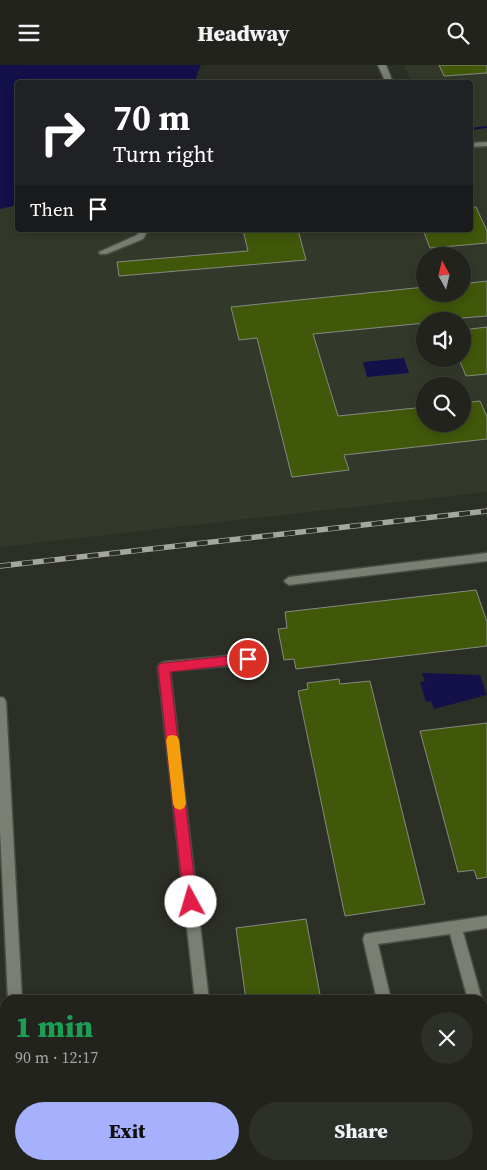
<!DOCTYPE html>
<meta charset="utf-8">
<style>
:root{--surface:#21231c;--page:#2d2f29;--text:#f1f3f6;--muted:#a2a4a3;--line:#3e403b;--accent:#a5b1fc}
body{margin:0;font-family:"Source Serif 4",serif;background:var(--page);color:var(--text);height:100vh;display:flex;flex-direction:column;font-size:19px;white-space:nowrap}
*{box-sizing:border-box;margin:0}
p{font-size:16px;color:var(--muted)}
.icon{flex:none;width:28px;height:28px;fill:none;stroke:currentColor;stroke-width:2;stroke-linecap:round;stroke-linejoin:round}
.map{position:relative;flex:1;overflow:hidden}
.side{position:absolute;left:0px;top:930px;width:488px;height:175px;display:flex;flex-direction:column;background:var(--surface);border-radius:15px 15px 0 0;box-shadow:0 2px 12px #0003,0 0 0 1px var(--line)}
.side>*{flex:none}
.hud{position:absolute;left:15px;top:15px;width:458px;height:152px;border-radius:5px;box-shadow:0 2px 12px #0003,0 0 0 1px var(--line);background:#202124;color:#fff;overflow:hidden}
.needle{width:32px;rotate:352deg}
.controls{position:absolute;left:416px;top:182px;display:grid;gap:10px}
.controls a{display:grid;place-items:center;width:55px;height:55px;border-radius:50%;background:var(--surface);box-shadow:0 2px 12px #0003,0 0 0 1px var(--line);font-size:25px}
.pin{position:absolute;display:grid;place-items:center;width:42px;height:42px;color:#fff;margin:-21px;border:2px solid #fff;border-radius:50%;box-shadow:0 1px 5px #0007}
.me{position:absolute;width:55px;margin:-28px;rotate:354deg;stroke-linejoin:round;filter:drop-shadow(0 0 4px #0008)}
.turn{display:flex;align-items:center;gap:18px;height:105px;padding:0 15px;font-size:22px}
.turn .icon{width:65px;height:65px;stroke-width:2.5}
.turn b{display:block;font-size:35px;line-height:42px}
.then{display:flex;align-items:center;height:48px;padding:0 15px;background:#0003;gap:10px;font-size:19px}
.round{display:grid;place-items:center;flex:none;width:52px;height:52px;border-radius:26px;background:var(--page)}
.headline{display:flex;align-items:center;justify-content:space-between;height:85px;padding:0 15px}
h1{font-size:30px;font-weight:800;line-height:38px;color:#1e9e55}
.cta{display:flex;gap:10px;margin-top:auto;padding:10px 15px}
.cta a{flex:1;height:58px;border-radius:30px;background:var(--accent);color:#111;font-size:20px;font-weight:800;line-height:58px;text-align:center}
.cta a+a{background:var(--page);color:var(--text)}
header{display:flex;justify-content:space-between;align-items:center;height:65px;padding:0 15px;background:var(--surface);font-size:22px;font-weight:800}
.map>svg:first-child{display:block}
.built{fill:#33392a;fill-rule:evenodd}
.water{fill:#13104a}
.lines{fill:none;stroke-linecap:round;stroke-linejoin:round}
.stream{fill:#13104a;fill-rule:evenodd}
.building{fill:#41580a;stroke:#858a7f}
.lane-casing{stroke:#4a4d46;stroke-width:3}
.lane{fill:#7a7f74;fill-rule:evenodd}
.rail-casing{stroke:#a4a7a0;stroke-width:5.5}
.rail{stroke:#2c2f26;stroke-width:4;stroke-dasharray:11;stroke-linecap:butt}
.route{fill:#e11d48;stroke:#92132f}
.slow{fill:#f59e0b}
</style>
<header><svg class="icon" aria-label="menu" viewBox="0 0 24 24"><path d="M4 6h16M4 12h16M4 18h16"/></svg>Headway<svg class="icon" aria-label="search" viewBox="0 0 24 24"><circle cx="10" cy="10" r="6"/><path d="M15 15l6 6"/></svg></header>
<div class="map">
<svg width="487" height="1105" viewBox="0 0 487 1105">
<rect width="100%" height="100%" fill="#2c2f26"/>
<path class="built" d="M404,0h83v427l-487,55v-376l17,-1 1,60h452v-147l-58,-1zM425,191h37v38h-37zM425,256h37v38h-37zM425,321h37v38h-37z"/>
<g class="water">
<path d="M0,0h201l-7,17 -176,1 -1,122 -17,4z"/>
<path d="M404,293l5,15 -42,4 -4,-15z"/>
<path d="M422,608l58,2 7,20 -53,14 -3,-8 -5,1 -6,-20 5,-1z"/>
</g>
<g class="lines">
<path class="stream" d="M487,61v2l-17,2v-2z"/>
</g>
<g class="building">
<path d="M439,0h48v8l-43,3z"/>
<path d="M470,142h6l11,24v12l-57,5 -7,-18h47z"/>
<path d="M243,165h55l8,30 -187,16 -2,-14 131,-11z"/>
<path d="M487,216v35l-62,5v2l-112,11 25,82 87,-9v17h37v-21l18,-2 7,16v22l-143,16 5,15 -57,7 -35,-139 -18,2 -8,-33 194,-20v7h37v-10z"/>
<path d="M487,262v47l-21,2 -7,-17 -18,2 -1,-2h22v-29z"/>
<path d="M476,525l11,32v24l-191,23 -2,-10 -10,1 -6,-31 9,-1 -2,-16z"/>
<path d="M339,614l1,5 30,-3 55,223 -80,12 -47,-225 10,-2 -1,-6z"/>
<path d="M487,658v154l-10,2 -3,-9 -16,2 -38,-141z"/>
<path d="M306,854l15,81h-75l-10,-72z"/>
</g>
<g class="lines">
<g class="lane-casing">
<g id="lane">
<path d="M378,0h8l7,18h-7z"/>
<path d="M487,77v4l-17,1v-4z"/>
<path d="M140,165h8l-5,9 -37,15h-6l-1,-2 38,-17z"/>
<path d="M487,488v8l-198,24 -5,-4 5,-4z"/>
<path d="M248,589l4,2 2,3 -2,3 -4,2 -78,7 39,329h-14l-37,-333 2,-3 4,-2z"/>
<path d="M0,632l4,1 2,4 16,298h-14l-8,-171z"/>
<path d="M487,851v12l-24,4 19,68h-14l-18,-66 -72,10 13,56h-14l-14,-61 2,-5z"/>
<path d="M482,954l5,2v29l-5,-2z"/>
<path d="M487,1008v14l-5,1v-14z"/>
<path d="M33,1100h16l1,5h-16z"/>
<path d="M212,1100h16l1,5h-16z"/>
<path d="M414,1100h16l1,5h-16z"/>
</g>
</g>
<use href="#lane" class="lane"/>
<g class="rail-casing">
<path id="rail" d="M0,501l487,-55"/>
</g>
<use href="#rail" class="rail"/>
</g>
<path class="route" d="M248,589l4,1 2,4 -2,3 -4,1 -78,9 27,230 -2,5 -4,2 -5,-2 -2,-5 -26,-235 2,-3 4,-1z"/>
<path class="slow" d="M172,670l5,1 2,4 7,64 -2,4 -4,2 -5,-2 -2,-4 -7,-64 2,-4z"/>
</svg>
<div class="controls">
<a><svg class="needle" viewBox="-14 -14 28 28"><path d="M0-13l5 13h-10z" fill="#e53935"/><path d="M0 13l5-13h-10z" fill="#a2a4a3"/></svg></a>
<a><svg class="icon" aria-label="sound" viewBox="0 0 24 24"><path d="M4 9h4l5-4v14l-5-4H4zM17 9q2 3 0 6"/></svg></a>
<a><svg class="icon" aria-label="search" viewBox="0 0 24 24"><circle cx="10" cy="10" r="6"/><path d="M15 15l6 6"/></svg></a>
</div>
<div class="pin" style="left:248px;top:594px;background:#d93025"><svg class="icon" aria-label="arrive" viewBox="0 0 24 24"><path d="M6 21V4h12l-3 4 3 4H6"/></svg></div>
<svg class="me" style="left:191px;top:837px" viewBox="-20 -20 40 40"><circle r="19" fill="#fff"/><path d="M0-13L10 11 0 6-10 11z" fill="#e11d48"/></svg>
<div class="hud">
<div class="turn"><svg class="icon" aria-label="right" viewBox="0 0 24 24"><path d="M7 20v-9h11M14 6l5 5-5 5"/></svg><div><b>70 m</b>Turn right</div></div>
<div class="then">Then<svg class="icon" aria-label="arrive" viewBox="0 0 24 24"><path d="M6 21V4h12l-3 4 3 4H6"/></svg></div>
</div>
<section class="side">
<div class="headline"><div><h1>1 min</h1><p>90 m · 12:17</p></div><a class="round"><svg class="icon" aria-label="close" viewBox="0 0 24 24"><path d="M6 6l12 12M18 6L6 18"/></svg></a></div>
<div class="cta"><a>Exit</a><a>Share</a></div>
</section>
</div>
